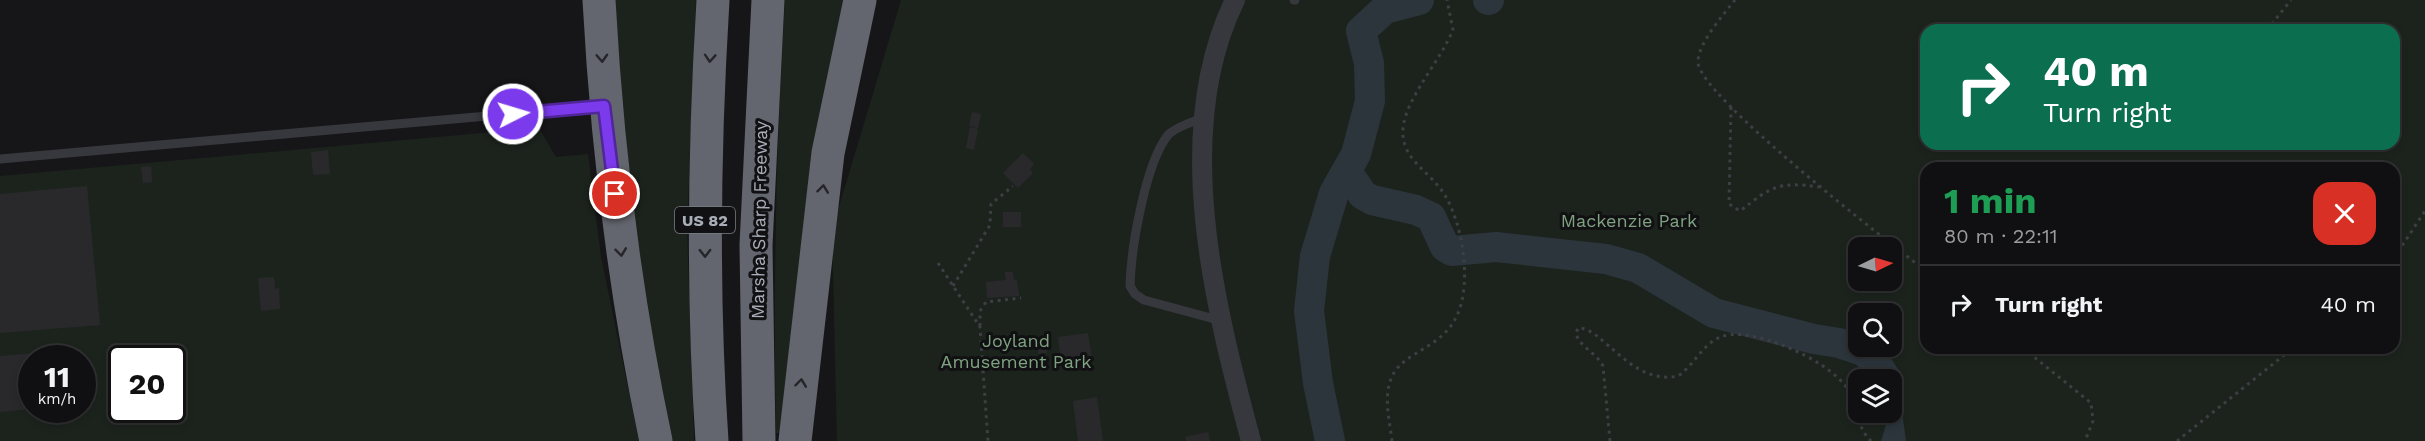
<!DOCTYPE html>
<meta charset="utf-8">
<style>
:root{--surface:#101012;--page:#19191b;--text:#f1f3f6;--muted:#9c9d9f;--line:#303032}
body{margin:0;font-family:"Work Sans",sans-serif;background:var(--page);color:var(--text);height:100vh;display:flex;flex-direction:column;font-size:22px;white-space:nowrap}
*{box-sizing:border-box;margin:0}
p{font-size:20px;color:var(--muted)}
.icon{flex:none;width:33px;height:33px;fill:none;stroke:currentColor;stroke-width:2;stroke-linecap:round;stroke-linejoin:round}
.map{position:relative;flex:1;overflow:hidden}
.panel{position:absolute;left:1920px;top:162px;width:480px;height:192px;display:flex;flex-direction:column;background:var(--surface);border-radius:18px;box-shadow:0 3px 9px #0003,0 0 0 2px var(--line)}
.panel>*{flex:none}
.hud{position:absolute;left:1920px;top:24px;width:480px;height:126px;border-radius:18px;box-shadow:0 3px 9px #0003,0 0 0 2px var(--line);background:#0b6e4f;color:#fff;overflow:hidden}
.needle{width:39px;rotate:85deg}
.buttons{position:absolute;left:1848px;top:237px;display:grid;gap:12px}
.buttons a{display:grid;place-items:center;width:54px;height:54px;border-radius:12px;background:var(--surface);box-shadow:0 3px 9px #0003,0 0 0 2px var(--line);font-size:30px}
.speed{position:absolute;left:18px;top:345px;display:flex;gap:12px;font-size:30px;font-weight:700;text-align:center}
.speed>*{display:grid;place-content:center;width:78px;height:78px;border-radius:50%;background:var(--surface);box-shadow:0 3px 9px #0003,0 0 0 2px var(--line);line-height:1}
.speed small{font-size:15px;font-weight:400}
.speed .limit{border:3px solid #111;border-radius:9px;background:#fff;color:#111}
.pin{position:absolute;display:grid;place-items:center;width:51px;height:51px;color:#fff;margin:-26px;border:3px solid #fff;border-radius:50%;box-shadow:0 2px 6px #0007}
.me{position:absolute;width:66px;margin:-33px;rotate:85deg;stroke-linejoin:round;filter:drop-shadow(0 0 4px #0008)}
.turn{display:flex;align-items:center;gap:21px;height:126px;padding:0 24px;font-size:27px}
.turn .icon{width:78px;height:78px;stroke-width:2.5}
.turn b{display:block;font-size:42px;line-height:51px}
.round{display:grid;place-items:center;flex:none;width:63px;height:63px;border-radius:18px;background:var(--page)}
.summary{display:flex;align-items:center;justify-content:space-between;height:102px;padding:0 24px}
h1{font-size:36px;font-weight:700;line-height:45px;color:#1e9e55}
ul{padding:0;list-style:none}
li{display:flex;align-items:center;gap:18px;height:78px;padding:0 24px;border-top:2px solid var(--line)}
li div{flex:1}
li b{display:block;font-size:22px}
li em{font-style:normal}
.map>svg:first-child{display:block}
.green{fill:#1c231d;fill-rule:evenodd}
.water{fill:#2c353c}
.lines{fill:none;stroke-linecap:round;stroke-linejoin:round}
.river{stroke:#2c353c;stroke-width:30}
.building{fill:#29292c}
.path{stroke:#3d3f44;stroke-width:3;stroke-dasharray:3 4.5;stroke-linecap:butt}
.lane{stroke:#37383d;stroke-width:9}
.street{stroke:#37383d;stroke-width:20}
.highway{stroke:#63666e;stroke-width:33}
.oneway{stroke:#26262a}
.route-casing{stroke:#51269a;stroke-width:15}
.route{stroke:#7c3aed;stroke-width:10}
.labels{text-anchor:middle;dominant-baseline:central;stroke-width:6;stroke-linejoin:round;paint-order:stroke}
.shield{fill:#111113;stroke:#7b7e86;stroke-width:1.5}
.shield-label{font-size:16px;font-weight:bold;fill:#a8adb8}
.street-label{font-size:18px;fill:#a8adb8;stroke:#111113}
.park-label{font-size:18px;fill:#7fa381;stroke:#111113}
</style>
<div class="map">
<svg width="2425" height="441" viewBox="0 0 2425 441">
<rect width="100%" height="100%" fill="#161618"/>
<g class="green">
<path d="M615,0h81l-9,227 7,214h-24l-28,-144 -22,-205z"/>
<path d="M785,0h67l-68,433h-8c-3,-145 0,-288 9,-433z"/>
<path d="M901,0h1524v441h-1588l-5,-211zM1926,30h468v114h-468zM1926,168h468v180h-468zM1858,248h34v32h-34zM1858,314h34v32h-34zM1858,380h34v32h-34z"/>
<path d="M539,128l17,29 32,-3 13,103 38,184h-639v-265zM32,358h50v52h-50zM122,358h50v52h-50z"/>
</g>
<path class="water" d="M1894,399l7,5 5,37h-25z"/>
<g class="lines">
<g class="river">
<path d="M1488,0h1"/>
<path d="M1342,179h10l11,16 9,5 44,10 15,7 14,30 7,4 44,-4 110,12 32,9 76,45 100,26 25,4 24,8 12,10 12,19"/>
<path d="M1330,441l-12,-58 -9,-72 6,-55 19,-63 22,-39 14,-53 -1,-38 -8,-32 24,-22 34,-9"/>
</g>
</g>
<g class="building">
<path d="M972,112l9,2 -3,14 -9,-2z"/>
<path d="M970,127l8,2 -4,21 -8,-2z"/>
<path d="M328,150l2,24 -17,1 -2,-23z"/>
<path d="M1023,153l11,11 -4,5 3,4 -15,15 -15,-15z"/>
<path d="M151,166l1,16 -9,1 -2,-16z"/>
<path d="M87,186l13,139 -100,8v-139z"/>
<rect x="1003" y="212" width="18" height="15"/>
<path d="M1005,272h8l1,8 3,-1 2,17 -32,2 -1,-16 20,-2z"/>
<path d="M274,277l1,12 4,-1 1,21 -19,2 -3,-33z"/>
<path d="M1088,333l4,25 -31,4 -3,-25z"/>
<path d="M1038,341h8l1,12 -9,1z"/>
<path d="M73,350l1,8h-42v51l-32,3v-56z"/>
<path d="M1097,397l6,44h-25l-5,-40z"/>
<path d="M1208,432l2,9h-24l-1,-4z"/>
</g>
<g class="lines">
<g class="path">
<path d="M1735,0c-11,14 -37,43 -37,62 0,33 194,183 228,209"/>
<path d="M2267,30l24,-30"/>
<path d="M1731,107l-2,97 11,7c31,-24 38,-30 79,-24"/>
<path d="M2394,258l31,-47"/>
<path d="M938,263l42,64 8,114"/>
<path d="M953,286l37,-61 1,-21 22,-18"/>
<path d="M980,326v-15l6,-9 35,-4"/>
<path d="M2023,348l68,55 2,18 -8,20"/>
<path d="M1392,441c-2,-18 -8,-41 -2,-59 10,-36 64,-29 73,-87 5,-30 -2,-71 -17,-98 -15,-27 -50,-38 -42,-75 6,-28 37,-63 49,-92l-6,-30"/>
<path d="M1610,441l-7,-75c-7,-14 -24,-19 -27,-33l2,-5c25,-1 53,58 100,48 15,-10 24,-30 40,-38 30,-15 110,22 128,49 11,17 10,40 25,54"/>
<path d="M2177,441l116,-93"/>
</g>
<g class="lane">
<path d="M1294,0h1"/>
<path d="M1205,117c-10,4 -30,10 -37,18 -23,29 -37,114 -38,151l5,8 9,6 78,21"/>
<path d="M0,159l602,-53"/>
</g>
<path class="street" d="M1235,0c-65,132 -20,307 16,441"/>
<g class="highway">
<path d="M599,0c8,149 26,295 57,441"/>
<path d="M712,441c-10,-147 -8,-294 1,-441"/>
<path d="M759,441l-3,-196 12,-245"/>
<path d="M795,441l33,-288 32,-153"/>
</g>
</g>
<defs><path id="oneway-chevron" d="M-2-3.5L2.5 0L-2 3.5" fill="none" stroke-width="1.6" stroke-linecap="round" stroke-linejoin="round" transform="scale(1.5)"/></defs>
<g class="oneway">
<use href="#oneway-chevron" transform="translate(602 58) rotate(87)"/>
<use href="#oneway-chevron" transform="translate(710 58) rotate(94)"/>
<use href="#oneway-chevron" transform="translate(823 189) rotate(-83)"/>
<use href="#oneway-chevron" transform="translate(621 252) rotate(83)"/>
<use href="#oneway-chevron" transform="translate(705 253) rotate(89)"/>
<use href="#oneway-chevron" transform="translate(801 383) rotate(-83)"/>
</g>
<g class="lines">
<g class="route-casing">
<path id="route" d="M513,114l91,-8 11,88"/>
</g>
<use href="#route" class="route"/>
</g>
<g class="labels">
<rect class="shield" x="675" y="207" width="60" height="26" rx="4.5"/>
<g class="shield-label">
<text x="705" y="220">US 82</text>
</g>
<g class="street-label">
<text transform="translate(759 220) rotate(-89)">Marsha Sharp Freeway</text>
</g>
<g class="park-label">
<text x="1629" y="220">Mackenzie Park</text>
<text x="1016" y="340">Joyland<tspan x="1016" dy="21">Amusement Park</tspan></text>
</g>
</g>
</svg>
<div class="buttons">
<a><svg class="needle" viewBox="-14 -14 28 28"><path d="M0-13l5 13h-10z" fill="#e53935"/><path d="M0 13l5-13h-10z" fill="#9c9d9f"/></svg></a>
<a><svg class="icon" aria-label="search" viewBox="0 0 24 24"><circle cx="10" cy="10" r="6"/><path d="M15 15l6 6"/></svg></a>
<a><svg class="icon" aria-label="layers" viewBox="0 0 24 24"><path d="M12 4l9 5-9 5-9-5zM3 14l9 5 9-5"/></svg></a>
</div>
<div class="speed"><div>11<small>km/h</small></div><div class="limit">20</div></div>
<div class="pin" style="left:615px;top:194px;background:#d93025"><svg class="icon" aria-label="arrive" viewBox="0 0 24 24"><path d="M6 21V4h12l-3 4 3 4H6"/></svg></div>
<svg class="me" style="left:513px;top:114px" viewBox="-20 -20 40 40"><circle r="17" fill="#7c3aed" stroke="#fff" stroke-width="3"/><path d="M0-11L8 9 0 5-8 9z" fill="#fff"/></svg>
<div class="hud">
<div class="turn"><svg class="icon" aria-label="right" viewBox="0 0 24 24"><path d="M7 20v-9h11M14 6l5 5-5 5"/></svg><div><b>40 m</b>Turn right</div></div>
</div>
<section class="panel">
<div class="summary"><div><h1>1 min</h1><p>80 m · 22:11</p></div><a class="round" style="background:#d93025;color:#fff"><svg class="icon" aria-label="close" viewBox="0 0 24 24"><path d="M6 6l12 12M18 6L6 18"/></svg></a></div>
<ul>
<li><svg class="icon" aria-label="right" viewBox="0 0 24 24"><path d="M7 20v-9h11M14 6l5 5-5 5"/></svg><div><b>Turn right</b></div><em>40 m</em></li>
</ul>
</section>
</div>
